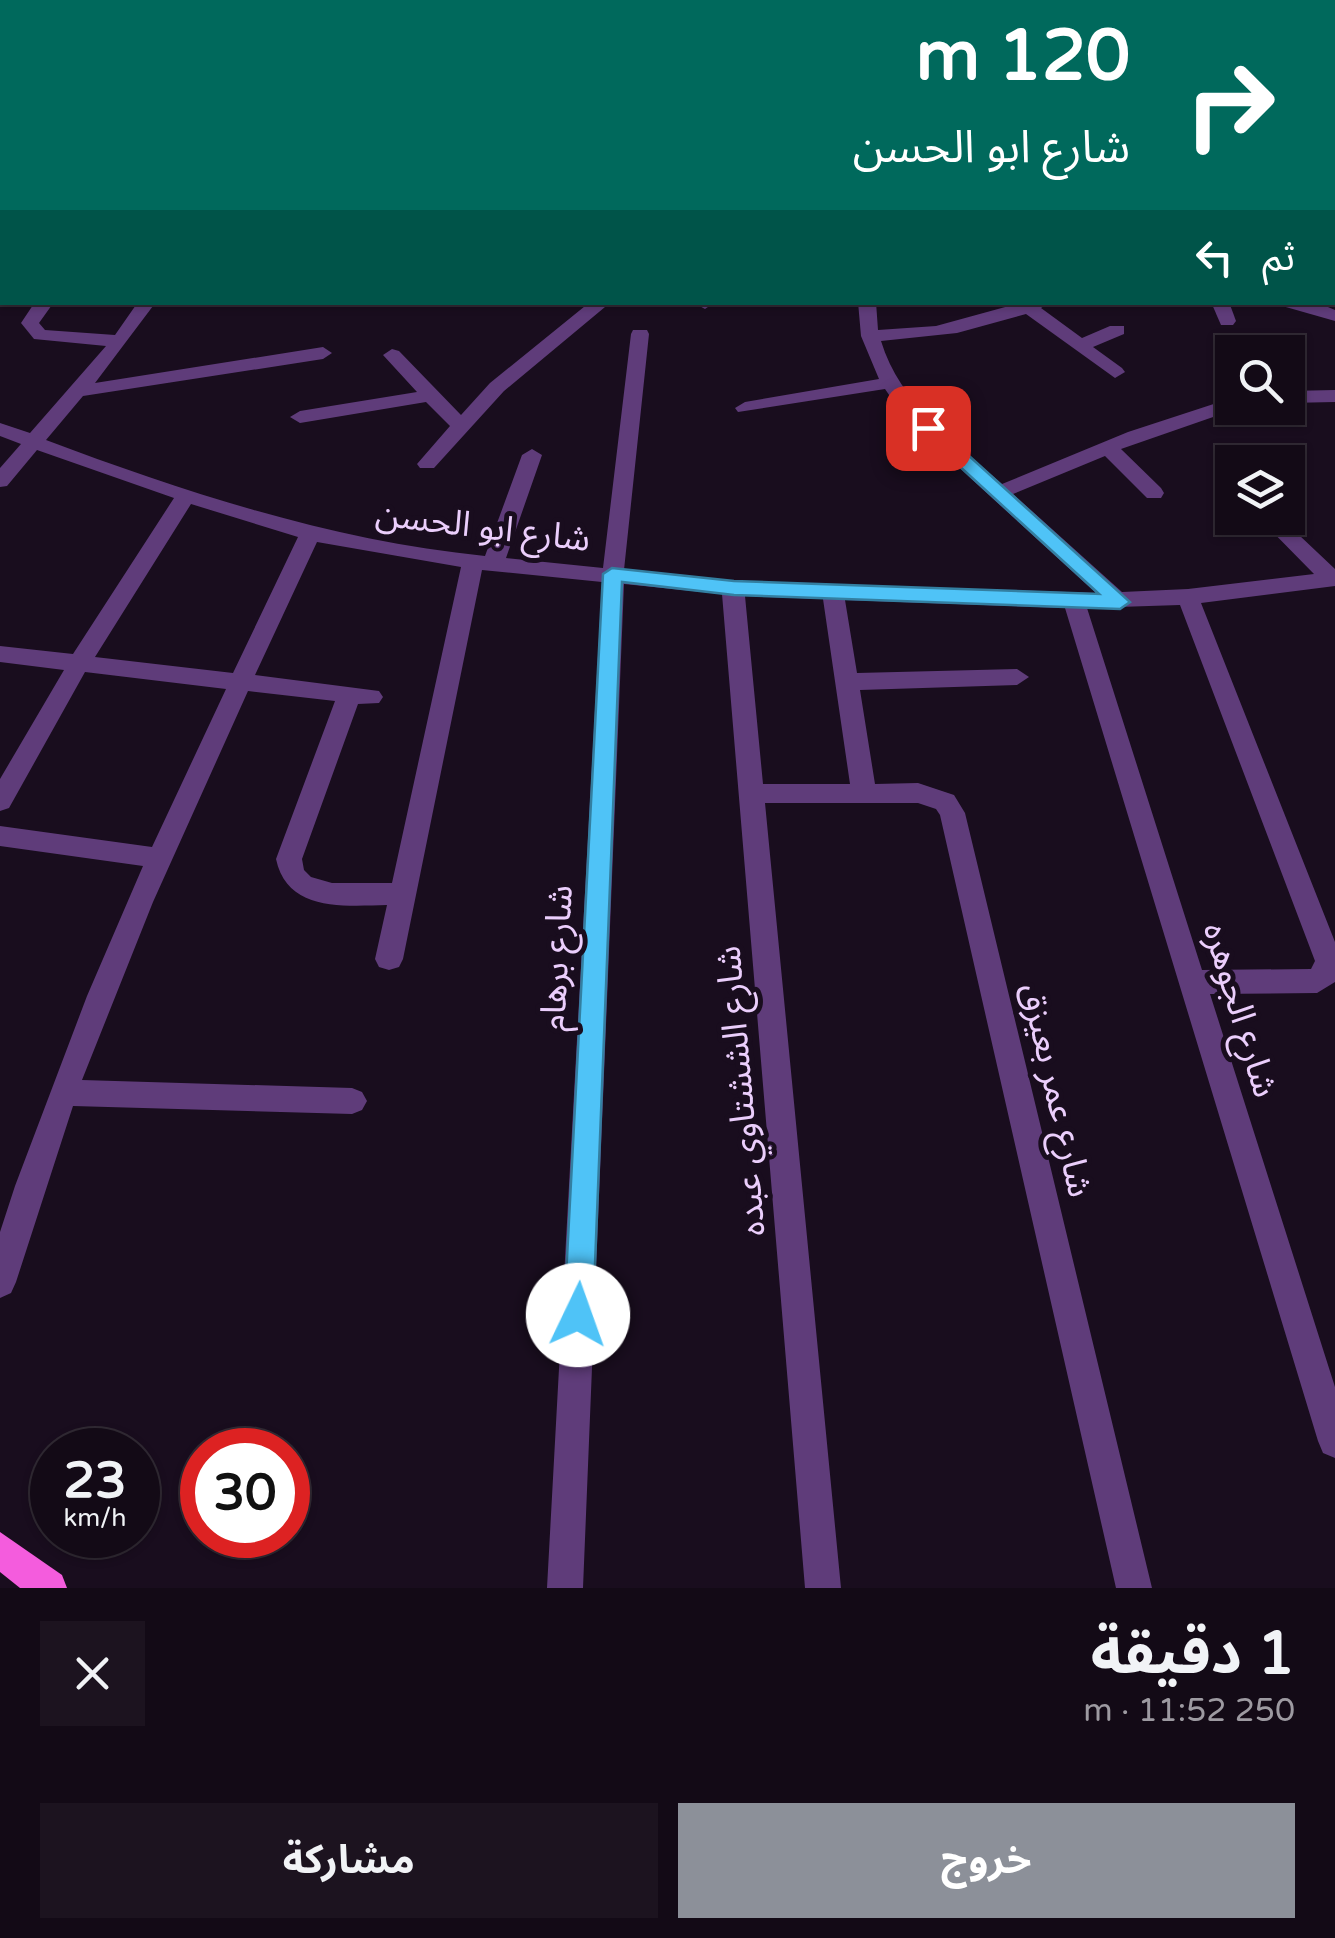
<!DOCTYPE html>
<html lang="ar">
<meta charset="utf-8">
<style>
:root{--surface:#130a16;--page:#1c131f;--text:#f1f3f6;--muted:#9d9aa1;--line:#322b35;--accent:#8c9099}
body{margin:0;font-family:"Varela Round","Noto Sans Arabic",sans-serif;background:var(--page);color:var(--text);direction:rtl;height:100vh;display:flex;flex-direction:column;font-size:38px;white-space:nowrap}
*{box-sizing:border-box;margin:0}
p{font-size:32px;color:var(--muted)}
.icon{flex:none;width:55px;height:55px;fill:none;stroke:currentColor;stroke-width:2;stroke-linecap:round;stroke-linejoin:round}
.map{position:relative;height:1588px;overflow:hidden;direction:ltr}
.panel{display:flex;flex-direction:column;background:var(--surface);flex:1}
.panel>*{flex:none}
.banner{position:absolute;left:0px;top:0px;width:1335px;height:305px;box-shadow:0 2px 8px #0004,0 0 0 2px var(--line);direction:rtl;background:#00695c;color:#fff;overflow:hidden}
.controls{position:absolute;left:1215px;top:335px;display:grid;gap:20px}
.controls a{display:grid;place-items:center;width:90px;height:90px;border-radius:0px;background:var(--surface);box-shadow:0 2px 8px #0004,0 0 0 2px var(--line);font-size:50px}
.speed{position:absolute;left:30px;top:1428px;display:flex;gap:20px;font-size:50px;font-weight:700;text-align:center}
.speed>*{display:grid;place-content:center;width:130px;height:130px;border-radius:50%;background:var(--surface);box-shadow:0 2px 8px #0004,0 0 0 2px var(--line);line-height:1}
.speed small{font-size:25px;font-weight:400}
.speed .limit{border:15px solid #d22;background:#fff;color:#111}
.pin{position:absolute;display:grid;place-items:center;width:85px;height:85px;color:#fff;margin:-42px;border-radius:20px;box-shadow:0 5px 15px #0006}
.me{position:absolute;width:110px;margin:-55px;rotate:3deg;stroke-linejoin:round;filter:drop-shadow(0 0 8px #0008)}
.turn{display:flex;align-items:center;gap:35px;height:210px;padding:0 40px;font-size:45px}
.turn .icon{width:130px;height:130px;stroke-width:2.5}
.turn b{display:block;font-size:70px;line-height:85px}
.then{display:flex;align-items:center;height:95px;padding:0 40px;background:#0003;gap:20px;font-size:38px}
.round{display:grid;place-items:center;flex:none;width:105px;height:105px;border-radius:0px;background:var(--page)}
.head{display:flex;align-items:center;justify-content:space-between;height:170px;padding:0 40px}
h1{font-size:60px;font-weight:700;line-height:75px}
.button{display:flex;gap:20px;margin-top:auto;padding:20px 40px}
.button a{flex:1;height:115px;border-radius:0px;background:var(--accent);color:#fff;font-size:40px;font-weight:700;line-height:115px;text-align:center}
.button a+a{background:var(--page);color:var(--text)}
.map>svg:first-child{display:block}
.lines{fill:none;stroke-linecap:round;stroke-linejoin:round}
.minor{fill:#5f3c7a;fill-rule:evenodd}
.major{fill:#f45cdd;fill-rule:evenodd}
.route{fill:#4fc3f7;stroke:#337fa1;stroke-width:2.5}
.labels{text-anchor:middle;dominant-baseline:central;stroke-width:10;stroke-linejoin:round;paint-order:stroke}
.street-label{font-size:35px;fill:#ebcefc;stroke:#190d1e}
</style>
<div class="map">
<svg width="1335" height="1588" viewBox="0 0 1335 1588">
<rect width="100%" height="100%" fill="#190d1e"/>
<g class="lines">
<g class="minor">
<path d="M549,0h14l1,2h-14z"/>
<path d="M721,0h14l1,2h-14z"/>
<path d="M759,0h14l1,2h-14z"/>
<path d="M844,0h14l1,2h-14z"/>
<path d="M995,0h15l1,2h-14z"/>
<path d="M1199,0h109l1,2h-108z"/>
<rect x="1332" y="31" width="3" height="10"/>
<rect x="1332" y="94" width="3" height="10"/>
<path d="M2,120v11l-2,1v-11z"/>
<rect x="1332" y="141" width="3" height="10"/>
<path d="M2,187v10l-2,1v-10z"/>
<rect x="0" y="239" width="2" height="11"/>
<path d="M35,302h19l-15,21 6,7 70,5 23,-33h18l-61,81 228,-36 9,6 -9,6 -240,37 -37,44c141,53 288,101 439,116l37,-101 10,-6 10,6 -36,103 97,10 28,-234 2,-4h14l2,4 -25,236 109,11 363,12 -191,-175 -20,-29 -147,23 -3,-4 10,-6 134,-23 -18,-43 -3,-34h18l2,28 58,-4 87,-24h27l-9,6 41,30 28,-12h14v8l-31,13 29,21 3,4 -10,6 -89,-64 -69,19 -76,8c19,63 74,101 121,143l126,-52 104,-34v10h7l-118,41 40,39 3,5 -3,5h-14l-42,-42 -92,38 109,98 66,-3 126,-15 -55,-56h22l54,51v17l-134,17 134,339v40l-18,11 -107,1 125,393v71l-12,-5 -5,-12 -253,-833 -220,-8 12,73 160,-4 12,8 -12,8 -157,5 15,94 43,-1 36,12 11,18 187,775h-36l-176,-773 -4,-6 -18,-6h-153l76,785h-36l-83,-994 -98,-10 -41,1004h-36l55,-1006 -120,-12 -79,389 -4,8 -10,3 -10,-3 -4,-8 12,-54c-43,1 -100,7 -111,-46l59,-158 -87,-10 -95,211 -71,178 270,8 10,4 5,9 -5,9 -10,4 -279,-8 -57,176 -5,11 -11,5v-66l15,-46 72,-190 56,-130 -143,-20v-20l152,21 74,-158 -141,-17 -76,136 -9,3v-32l64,-109 -64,-8v-16l73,8 101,-156 -137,-48 -30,36 -7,1v-19l21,-24 -21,-8v-13l30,10 76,-87 -72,-7 -13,-16zM191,504l107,33 -65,136 -138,-16zM317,542l144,25 -69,316h-60l-21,-6 -7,-7 -2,-11 56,-155 21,-1 4,-6 -4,-6 -124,-16zM745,596l78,3 27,185h-87zM1180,605l135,356 -4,8 -109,1 -115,-362z"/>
<path d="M590,302h21l-107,89 -70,77h-14l-3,-4 33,-38 -24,-24 -126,21 -10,-6 10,-6 117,-19 -34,-37 9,-6 7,2 62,64 29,-32z"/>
<path d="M715,302l-10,7 -9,-5 1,-2z"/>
<path d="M1211,302h18l7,19 -3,4h-12z"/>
<path d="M1268,302h48l19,8v11z"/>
<path d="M1335,390v12l-47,1v-12z"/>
</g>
<path class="major" d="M0,1532l62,43 5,13h-47l-20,-16z"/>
</g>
<path class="route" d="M928,422l6,2 196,178 -10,7 -386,-14 -112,-13 -29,733 -4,10 -11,5 -10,-5 -4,-10 39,-741 9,-6 122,13 365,13 -178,-163 -3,-3z"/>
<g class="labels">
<g class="street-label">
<text transform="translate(483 527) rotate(7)">شارع ابو الحسن</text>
<text transform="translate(557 958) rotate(-87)">شارع برهام</text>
<text transform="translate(1240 1010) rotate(73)">شارع الجوهره</text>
<text transform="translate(1056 1090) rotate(77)">شارع عمر بعيزق</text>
<text transform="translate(741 1091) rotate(-95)">شارع الششتاوي عبده</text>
</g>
</g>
</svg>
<div class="controls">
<a><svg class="icon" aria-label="search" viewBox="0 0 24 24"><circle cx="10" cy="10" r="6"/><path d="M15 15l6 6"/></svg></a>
<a><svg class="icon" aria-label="layers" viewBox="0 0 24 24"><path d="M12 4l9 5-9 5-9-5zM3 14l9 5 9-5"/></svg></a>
</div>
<div class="speed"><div>23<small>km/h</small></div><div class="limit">30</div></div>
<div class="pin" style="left:928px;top:428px;background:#d93025"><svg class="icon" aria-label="arrive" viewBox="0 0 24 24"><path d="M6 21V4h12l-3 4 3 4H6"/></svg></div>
<svg class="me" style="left:578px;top:1315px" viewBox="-20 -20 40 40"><circle r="19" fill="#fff"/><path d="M0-13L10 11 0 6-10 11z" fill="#4fc3f7"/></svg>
<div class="banner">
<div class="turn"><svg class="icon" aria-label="right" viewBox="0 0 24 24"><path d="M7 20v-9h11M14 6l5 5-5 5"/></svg><div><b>120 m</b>شارع ابو الحسن</div></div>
<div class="then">ثم<svg class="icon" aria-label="left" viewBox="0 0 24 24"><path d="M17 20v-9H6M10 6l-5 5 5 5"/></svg></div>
</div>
</div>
<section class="panel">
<div class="head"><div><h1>1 دقيقة</h1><p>250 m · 11:52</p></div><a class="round"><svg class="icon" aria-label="close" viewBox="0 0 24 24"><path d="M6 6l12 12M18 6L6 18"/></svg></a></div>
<div class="button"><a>خروج</a><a>مشاركة</a></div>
</section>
